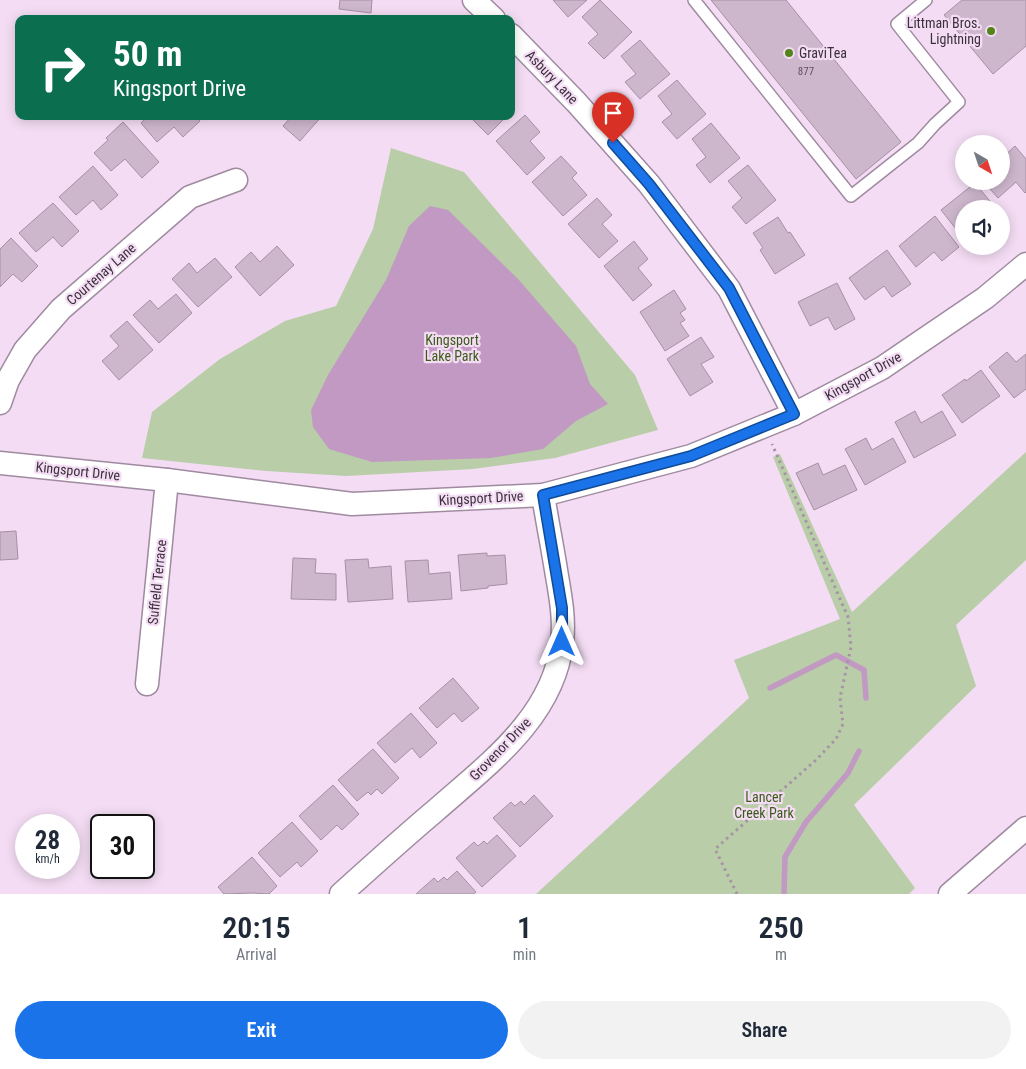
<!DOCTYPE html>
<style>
:root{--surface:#fff;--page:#f2f2f3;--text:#1f2937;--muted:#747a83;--accent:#1a73e8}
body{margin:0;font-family:"Roboto Condensed",sans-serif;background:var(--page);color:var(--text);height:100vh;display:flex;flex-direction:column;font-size:19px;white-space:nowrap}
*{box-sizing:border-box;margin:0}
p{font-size:16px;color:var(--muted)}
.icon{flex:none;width:28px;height:28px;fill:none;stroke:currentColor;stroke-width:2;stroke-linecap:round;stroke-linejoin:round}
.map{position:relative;height:894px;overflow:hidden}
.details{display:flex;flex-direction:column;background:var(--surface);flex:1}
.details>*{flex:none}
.hud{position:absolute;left:15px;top:15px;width:500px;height:105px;border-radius:10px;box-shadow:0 2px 12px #0003;background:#0b6e4f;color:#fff;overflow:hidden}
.needle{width:32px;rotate:141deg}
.tools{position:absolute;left:955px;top:135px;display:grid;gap:10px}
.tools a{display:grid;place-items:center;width:55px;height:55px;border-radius:50%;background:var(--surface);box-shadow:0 2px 12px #0003;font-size:25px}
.speed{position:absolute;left:15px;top:814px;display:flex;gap:10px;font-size:25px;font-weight:700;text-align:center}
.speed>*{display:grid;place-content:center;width:65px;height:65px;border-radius:50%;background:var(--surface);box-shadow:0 2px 12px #0003;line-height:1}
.speed small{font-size:12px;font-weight:400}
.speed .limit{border:2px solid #111;border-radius:8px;background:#fff;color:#111}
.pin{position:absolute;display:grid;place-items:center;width:42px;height:42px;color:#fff;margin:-51px -21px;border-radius:50% 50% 50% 0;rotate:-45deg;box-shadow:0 0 5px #0007}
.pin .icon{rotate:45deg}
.me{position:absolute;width:55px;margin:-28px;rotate:0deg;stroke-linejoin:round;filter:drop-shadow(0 0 4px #0008)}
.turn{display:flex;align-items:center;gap:18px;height:105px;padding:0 15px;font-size:22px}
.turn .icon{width:65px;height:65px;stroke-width:2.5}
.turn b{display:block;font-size:35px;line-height:42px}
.eta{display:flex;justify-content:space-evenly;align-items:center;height:85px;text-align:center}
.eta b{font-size:30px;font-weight:600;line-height:35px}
.cta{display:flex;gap:10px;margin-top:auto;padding:10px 15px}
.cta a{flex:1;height:58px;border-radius:30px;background:var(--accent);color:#fff;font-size:20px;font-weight:600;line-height:58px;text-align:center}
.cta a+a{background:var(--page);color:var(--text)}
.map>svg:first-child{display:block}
.green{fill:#b8cda8}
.water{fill:#c199c2}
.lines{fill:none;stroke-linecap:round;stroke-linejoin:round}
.stream{stroke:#c199c2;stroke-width:5.5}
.building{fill:#cdb7cd;stroke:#a590a5}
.service-casing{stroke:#9f8aa0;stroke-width:14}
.minor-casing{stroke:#9f8aa0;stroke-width:25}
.path{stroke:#a694a6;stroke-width:3;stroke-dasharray:2.5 4;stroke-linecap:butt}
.service{stroke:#fff;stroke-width:11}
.minor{stroke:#fff;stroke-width:22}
.route-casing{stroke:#114b97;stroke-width:12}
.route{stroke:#1a73e8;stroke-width:9}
.poi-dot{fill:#528418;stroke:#f4ddf4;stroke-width:2}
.labels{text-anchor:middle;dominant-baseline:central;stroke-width:4.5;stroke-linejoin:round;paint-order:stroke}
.number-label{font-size:11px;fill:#5f525f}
.poi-label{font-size:14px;fill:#3a313a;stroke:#f4ddf4;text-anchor:end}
.street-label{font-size:14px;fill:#3a313a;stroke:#f4ddf4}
.park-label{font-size:14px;fill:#3a5b17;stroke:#f4ddf4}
</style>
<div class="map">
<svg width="1026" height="894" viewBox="0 0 1026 894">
<rect width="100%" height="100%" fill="#f4ddf4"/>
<g class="green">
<path d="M391,148l73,24 171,203 23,55 -103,28 -82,11 -127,7 -80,-5 -124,-13 10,-46 68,-53 65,-38 51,-15 37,-77z"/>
<path d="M1026,452v108l-70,65 20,61 -122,119 61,83 -6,6h-373l213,-196 -15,-38 106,-41 -67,-162 7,-3 72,158z"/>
</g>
<path class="water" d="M430,206l18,4 71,70 57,66 14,38 18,20 -32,17 -33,28 -52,9 -119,4 -43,-13 -16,-22 -2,-17 17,-35 58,-95 23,-54z"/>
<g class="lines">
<g class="stream">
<path d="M770,688l66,-33 28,15 2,28"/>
<path d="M784,894l1,-37 21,-35 42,-49 11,-22"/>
</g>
</g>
<g class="building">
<path d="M340,0h32l-1,13 -32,-4z"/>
<path d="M553,0h34l-19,17z"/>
<path d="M600,0l32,32 -28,27 -16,-16 10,-9 -16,-17z"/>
<path d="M711,0h75l115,142 -45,37z"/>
<path d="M962,0h64v46l-33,28 -49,-59z"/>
<path d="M640,40l30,34 -30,25 -15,-17 11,-8 -15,-18z"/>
<path d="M677,80l29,34 -29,25 -15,-17 10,-8 -14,-18z"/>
<path d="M525,115l15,17 -10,9 15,17 -18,17 -31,-34z"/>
<path d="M148,116h48l4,5 -17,16 -9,-10 -17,15 -16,-19z"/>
<path d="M290,116h32l-22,25 -17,-15 8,-9z"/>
<path d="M469,116h36l1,1 -18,18z"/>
<path d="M123,122l36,40 -17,16 -17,-19 -14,12 -17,-18 14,-13 -2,-2z"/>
<path d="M711,123l29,35 -30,25 -14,-18 10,-8 -14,-18z"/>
<path d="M1015,146l11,13v33l-1,1 -9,-11 -18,16 -15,-17h18v-22z"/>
<path d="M561,156l16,17 -5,5 15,17 -24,21 -31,-34z"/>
<path d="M748,165l28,35 -30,24 -14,-17 10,-9 -14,-17z"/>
<path d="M93,166l25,29 -17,15 -8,-10 -17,15 -17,-18z"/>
<path d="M975,183l18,22 -5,4h-24v30l-23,-29z"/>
<path d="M597,198l15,17 -10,9 16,17 -19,17 -31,-34z"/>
<path d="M53,203l26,28 -17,16 -9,-10 -17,15 -17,-19z"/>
<path d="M935,216l24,31 -17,14 -8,-9 -18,15 -17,-21z"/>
<path d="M778,217l10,16 2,-1 15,23 -30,19 -15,-24 3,-2 -10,-15z"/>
<path d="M11,238l27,28 -16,16 -9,-8 -13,13v-38z"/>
<path d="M634,241l14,18 -10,9 14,17 -19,16 -29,-35z"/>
<path d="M277,246l17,19 -34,31 -25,-29 16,-15 9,10z"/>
<path d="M887,250l24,34 -19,13 -8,-11 -19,14 -16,-22z"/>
<path d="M215,258l17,19 -34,30 -26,-28 17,-16 8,10z"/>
<path d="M837,283l18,36 -20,11 -7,-13 -18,9 -12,-24z"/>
<path d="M674,290l12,19 -6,4 5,7 -5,3 9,13 -24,15 -25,-39z"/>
<path d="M176,294l16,19 -33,30 -26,-28 17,-15 8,9z"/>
<path d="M127,321l26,29 -34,30 -17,-19 17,-15 -9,-10z"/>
<path d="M701,337l13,20 -13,7 12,18 -23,14 -23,-37z"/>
<path d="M1007,352l9,10 10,-8v35l-12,9 -25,-31z"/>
<path d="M981,370l19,26 -38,27 -20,-28 23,-16 1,2z"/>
<path d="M915,411l6,12 21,-12 14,24 -42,23 -19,-36z"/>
<path d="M866,438l6,12 21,-12 13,24 -41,23 -20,-36z"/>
<path d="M818,463l5,12 22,-10 12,25 -43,20 -18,-37z"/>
<path d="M16,531l2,28 -18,1v-28z"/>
<path d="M487,553v3l18,-1 2,29 -19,2v2l-27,3 -3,-36z"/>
<path d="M293,558l23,1 -1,14 21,1v26l-45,-1z"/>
<path d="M368,559l1,9 22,-2 2,33 -45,3 -3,-42z"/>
<path d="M428,560l1,14 21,-2 2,27 -44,3 -3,-41z"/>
<path d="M453,678l26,30 -17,14 -8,-9 -17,15 -18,-20z"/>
<path d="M411,713l26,30 -17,15 -8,-10 -17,15 -18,-20z"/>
<path d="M373,749l26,29 -17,16 -5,-5 -6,6 -3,-3 -11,9 -19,-21z"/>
<path d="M333,785l26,29 -17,16 -5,-5 -16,15 -22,-24z"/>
<path d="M534,795l19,21 -33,31 -27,-29 18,-16 4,4 6,-5 3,4z"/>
<path d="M292,822l26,29 -17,16 -4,-5 -17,15 -22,-24z"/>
<path d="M497,835l19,21 -34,31 -26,-29 18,-16 4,4 6,-5 3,3z"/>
<path d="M252,857l25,29 -8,8 -17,-1 -28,1 -6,-7z"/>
<path d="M457,871l19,21 -3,2h-57l18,-16 4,4 6,-5 3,3z"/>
</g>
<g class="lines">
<g class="service-casing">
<path id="service" d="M694,0l157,196 67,-53 17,-19 24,-22 -62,-78 29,-24"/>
</g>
<g class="minor-casing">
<g id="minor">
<path d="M474,0l20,19"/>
<path d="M511,35l65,67 73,82 80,105 65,125"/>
<path d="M0,403l8,-23 17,-30 36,-41 129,-112 46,-17"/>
<path d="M0,463l167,17 185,24 191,-9 148,-39 103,-42 88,-46 103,-70 41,-34"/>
<path d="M147,684l20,-204"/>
<path d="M341,894c31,-28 62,-56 94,-83 52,-46 119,-94 127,-169 3,-24 -2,-48 -6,-72 -4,-25 -9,-50 -13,-75"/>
<path d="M950,894l76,-66"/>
</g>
</g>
<path class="path" d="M737,894l-22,-45 101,-89 20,-21 7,-15 -3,-26 11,-51 -3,-30 -76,-173"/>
<use href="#service" class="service"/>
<use href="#minor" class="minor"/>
</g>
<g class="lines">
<g class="route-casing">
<path id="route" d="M562,642v-34l-19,-113 148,-39 103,-42 -65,-126 -80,-104 -36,-41"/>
</g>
<use href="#route" class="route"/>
</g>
<g class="poi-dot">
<circle cx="991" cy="31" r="5"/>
<circle cx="789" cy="53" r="5"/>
</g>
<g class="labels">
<g class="number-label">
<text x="806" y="71">877</text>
</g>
<g class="poi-label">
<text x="981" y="23">Littman Bros.<tspan x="981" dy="16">Lightning</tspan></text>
<text x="799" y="53" text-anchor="start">GraviTea</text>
</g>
<g class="street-label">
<text transform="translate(552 77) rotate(46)">Asbury Lane</text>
<text transform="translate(101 274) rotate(-41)">Courtenay Lane</text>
<text transform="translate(863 376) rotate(-29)">Kingsport Drive</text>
<text transform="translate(78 471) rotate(6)">Kingsport Drive</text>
<text transform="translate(481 498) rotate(-3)">Kingsport Drive</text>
<text transform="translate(157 582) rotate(-84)">Suffield Terrace</text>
<text transform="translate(500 749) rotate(-46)">Grovenor Drive</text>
</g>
<g class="park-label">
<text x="452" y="340">Kingsport<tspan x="452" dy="16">Lake Park</tspan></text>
<text x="764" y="797">Lancer<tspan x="764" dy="16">Creek Park</tspan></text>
</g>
</g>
</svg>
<div class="tools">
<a><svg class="needle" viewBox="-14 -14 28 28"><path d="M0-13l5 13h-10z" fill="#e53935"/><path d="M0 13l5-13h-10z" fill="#747a83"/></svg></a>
<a><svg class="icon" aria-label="sound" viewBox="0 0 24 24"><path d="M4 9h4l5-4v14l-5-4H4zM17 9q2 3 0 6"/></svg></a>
</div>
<div class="speed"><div>28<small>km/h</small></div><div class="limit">30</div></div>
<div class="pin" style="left:613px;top:143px;background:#d93025"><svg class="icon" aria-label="arrive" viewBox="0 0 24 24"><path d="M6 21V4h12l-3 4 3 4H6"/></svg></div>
<svg class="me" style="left:562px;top:642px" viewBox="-20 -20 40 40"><path d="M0-17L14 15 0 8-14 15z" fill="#1a73e8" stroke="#fff" stroke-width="4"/></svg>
<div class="hud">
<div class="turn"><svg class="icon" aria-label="right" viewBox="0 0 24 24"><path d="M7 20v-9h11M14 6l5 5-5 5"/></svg><div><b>50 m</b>Kingsport Drive</div></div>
</div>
</div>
<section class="details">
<div class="eta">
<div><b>20:15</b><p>Arrival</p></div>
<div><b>1</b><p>min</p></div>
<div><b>250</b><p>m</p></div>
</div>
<div class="cta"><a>Exit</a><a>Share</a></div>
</section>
